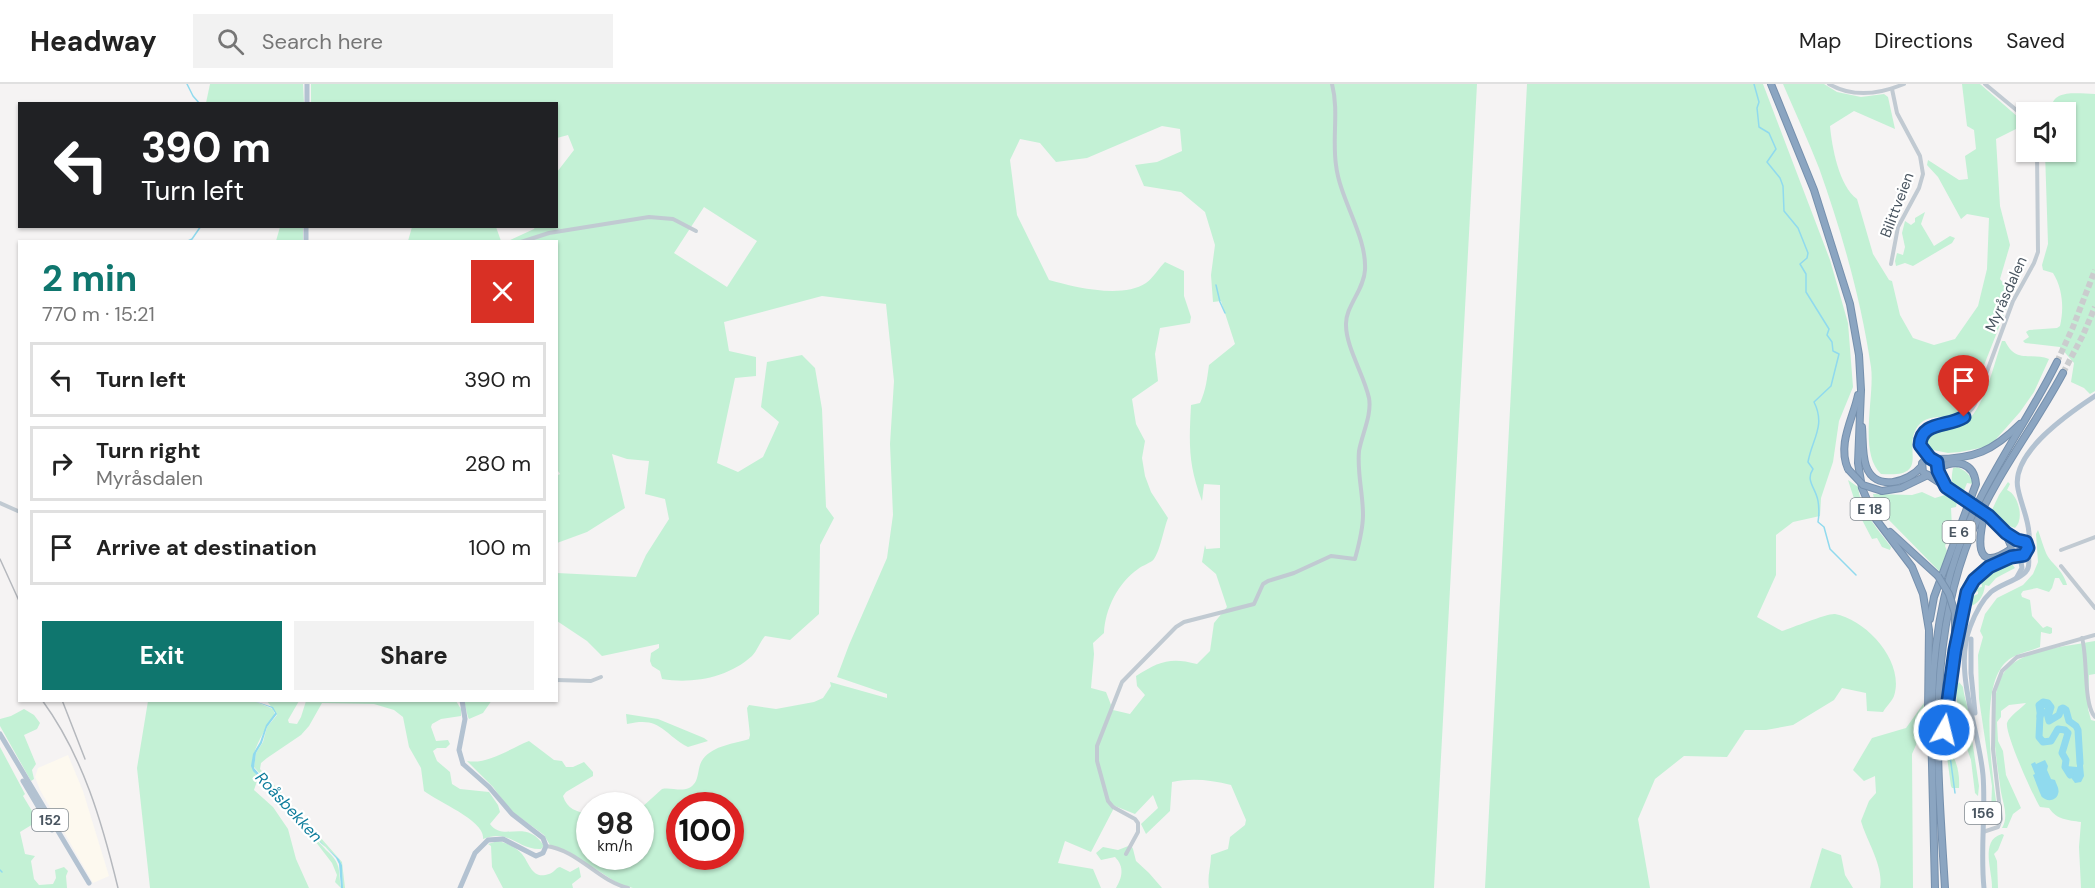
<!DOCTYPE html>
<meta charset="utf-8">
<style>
:root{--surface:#fff;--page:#f2f2f2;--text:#222;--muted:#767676;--line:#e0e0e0;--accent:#0f766e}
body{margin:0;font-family:"DM Sans",sans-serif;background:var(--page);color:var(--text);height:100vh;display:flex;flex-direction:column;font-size:22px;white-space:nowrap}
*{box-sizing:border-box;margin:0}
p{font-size:20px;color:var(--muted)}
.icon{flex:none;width:33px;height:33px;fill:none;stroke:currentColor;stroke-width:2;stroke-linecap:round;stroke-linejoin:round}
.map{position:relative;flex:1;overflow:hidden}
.details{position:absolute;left:18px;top:156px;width:540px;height:462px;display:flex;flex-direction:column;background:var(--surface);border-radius:0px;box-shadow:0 2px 4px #0004}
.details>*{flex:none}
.top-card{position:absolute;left:18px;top:18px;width:540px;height:126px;border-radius:0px;box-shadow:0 2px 4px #0004;background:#202124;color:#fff;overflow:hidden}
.controls{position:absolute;left:2016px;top:18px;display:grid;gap:12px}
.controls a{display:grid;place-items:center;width:60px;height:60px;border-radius:0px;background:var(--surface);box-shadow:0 2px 4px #0004;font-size:30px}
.speed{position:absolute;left:576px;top:708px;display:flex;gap:12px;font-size:30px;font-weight:700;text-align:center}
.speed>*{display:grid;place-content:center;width:78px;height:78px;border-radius:50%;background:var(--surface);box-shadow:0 2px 4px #0004;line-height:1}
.speed small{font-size:15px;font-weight:400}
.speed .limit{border:9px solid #d22;background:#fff;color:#111}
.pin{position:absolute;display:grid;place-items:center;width:51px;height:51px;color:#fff;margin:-62px -26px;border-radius:50% 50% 50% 0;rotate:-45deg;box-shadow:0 0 6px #0007}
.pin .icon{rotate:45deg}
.me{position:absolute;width:66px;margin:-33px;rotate:8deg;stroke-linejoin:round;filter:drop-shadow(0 0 4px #0008)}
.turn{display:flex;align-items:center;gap:21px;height:126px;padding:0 24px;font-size:27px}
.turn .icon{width:78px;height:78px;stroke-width:2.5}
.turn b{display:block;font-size:42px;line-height:51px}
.round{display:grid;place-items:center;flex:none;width:63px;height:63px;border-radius:0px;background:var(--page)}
.head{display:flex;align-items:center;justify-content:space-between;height:102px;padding:0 24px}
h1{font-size:36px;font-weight:700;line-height:45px;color:var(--accent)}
.primary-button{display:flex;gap:12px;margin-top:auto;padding:12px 24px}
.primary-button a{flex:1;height:69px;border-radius:0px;background:var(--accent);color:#fff;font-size:24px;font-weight:700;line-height:69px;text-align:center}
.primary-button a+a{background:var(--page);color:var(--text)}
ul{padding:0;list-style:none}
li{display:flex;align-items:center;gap:18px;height:75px;margin:0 12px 9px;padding:0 12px;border:3px solid var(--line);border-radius:0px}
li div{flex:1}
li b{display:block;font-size:22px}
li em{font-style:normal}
header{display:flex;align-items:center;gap:36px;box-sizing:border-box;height:84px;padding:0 30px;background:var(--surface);border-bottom:2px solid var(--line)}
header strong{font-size:28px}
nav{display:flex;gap:33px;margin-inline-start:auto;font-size:21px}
.search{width:420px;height:54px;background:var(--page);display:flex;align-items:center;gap:15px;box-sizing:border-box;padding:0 21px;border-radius:0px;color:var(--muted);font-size:22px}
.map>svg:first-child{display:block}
.commercial{fill:#fdf9ef}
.green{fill:#c3f1d5;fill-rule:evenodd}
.water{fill:#90daee}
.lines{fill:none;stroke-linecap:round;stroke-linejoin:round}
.stream{stroke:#90daee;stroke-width:1.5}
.river{stroke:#90daee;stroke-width:7}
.highway-tunnel{stroke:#caccce;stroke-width:6;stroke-dasharray:6 3;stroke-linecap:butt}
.highway-casing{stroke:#7690ad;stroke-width:8}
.minor{stroke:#c1cad2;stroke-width:4}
.major{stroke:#b3c2d1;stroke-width:5}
.highway{stroke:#8ba5c1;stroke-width:6}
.rail{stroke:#b5b8bd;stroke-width:1.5}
.highway-bridge-casing{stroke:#7690ad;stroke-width:8;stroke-linecap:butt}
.highway-bridge{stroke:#8ba5c1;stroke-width:6}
.route-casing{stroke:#114b97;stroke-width:15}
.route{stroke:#1a73e8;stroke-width:10}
.labels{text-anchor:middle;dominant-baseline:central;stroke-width:4.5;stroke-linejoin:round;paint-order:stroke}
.shield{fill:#fff;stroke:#808990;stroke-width:1.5}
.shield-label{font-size:14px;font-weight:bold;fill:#4a5661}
.street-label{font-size:15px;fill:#4a5661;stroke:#fff}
.water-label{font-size:16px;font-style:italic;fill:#0c7c9b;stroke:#fff}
</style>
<header>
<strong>Headway</strong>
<div class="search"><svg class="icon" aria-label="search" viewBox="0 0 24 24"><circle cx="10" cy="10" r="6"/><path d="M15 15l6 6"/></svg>Search here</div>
<nav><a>Map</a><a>Directions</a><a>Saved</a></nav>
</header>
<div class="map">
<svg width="2095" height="804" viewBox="0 0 2095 804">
<rect width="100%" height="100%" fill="#f5f3f3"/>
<path class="commercial" d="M68,671l15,36 26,85 -16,7 -53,-93 -5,-13 3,-9z"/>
<g class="green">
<path d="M210,0h93l1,19h-98z"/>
<path d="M311,0h1166l-43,804h-225c-2,-12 2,-21 2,-33l17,-6 2,-12 15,-12 1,-5 -15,-35c-20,-5 -39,-7 -59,-3l-2,29 -24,23 -5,-10 17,-16 -5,-13 -18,19 -20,-8 -24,46 -26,-11 -7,22 35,6 8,19h-468l-14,-4 -36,-23 -33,-16 -6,-10 -34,-25 -17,-23 -26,-26c20,4 44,-13 62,-20l25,19 8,1 4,6h7l11,-5 9,10v4l-27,16 -3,4c4,13 14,16 26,18l1,42h50l1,-48 21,-19c9,-2 18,3 27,-1 12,-6 7,-20 14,-29 11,-14 31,-15 46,-20l1,-4 -3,-27 2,-3 27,4 38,-7 9,-4 8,-12 -1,-4 57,16v-4l-50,-17 12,-32 38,-87 6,-43 -3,-71 4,-63 -8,-77 -64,-8 -98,26 5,29 27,6v19l-21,2 -18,85 21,9 25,-15 16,-35 -18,-15 6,-45 35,-7 13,13 7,41 4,98 8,11 -14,27 -1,69 -29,26 -25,-4c-5,6 -8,15 -13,20 -24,22 -60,28 -90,23l-2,-8 -8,-5 -2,-5 1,-8 8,-5v-4l-57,12 -15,-15 -30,-20v-48l79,4 10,-22 23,-36 -4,-20 -20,-5 4,-33 -22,-2 -15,-5 13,54 -38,24 -30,11 -1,-67 4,-2 -4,-6v-226l-48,-1 26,-12 1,-2 21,-1 1,-54 17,-22 -6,-15 -11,3 -1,-34h-245zM1162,42l18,3 2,22 -25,11 -22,3 9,21 37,6 24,20 10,33 -4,30 2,27 8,-1 14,43 -26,21c-2,14 -3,25 -9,38l-9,2c-2,39 -3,59 11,96l2,-17 16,1v63l-14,1 -1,-4 -3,17 14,12 11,33 -13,16 -4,28 -13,13c-26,-7 -38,-3 -61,12l1,10 8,9 -15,19 -17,-4 -7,-18 -15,-4 3,-34 -1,-11 11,-10c1,-24 14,-50 34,-64 5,-4 13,-6 16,-10 6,-8 10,-31 14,-41l-17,-26 -6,-16 -3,-18 3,-17 -9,-17 -4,-25 26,-18 -3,-27 5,-26 30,-5 1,-6 -7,-21v-25l-19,-9c-6,6 -12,16 -19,21 -24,16 -72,4 -97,-3l-32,-65 -7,-55 10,-21 20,4 16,19 31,-4zM704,123l53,34 -30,46 -53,-34zM680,722h50v50h-50z"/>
<path d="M1527,0h236l67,176 18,63 5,64 -14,34 -6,41 -12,36 -1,18 -27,6 -17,13v40l-19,42 25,14c9,-3 46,-18 53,-17 32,6 70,48 59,82 -2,5 -8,11 -11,16l-16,-1 -1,-18 -24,-5 -8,12 -41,25 -27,5h-21l-18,27 -43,-1 -29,23 -17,40 12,69h-165z"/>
<path d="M1783,0h41l13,8 24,5 23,-3 4,3 7,32 -41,-18 -24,15c2,21 9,60 27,73l16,55 16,26 3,1 8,34 13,23 21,7 21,-6 23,-33 9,-37 2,-51 -22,-4 -6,5 -23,-42 -11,-12 1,-5 31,20 9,-1 -3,-23 11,-7 -2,-19 -7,-4 -5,-42h18l46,40 -30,15 4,67 10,39 -10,34 12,15 -44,112c-15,19 -37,3 -50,20 -17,22 15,52 -37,48 -23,-21 -6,-78 -10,-107 -10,-68 -29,-134 -52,-199 -11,-28 -24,-56 -36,-84z"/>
<path d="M2095,10v297l-5,3 -6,-6 -13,-6 3,-19 -14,-16 -35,-4 -2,-2 6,-4 -3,-5 3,-2 28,-2 3,-2c4,-17 3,-37 -7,-53l-10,-3 -1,-5 6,-21 -3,-92h21v-40h-14c-3,-24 26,-18 43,-18z"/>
<path d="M1925,128l-4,12 13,22 16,-10 5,2 -3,5 -39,23 -8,-3 -9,3 -1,-5 2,-8 6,2 2,-8 -3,-14 3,-12 6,4 4,-3v-4z"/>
<path d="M280,143h23v14h-27z"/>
<path d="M412,143h84l5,14h-93z"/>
<path d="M2002,257h3c11,23 26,11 44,18l-15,33 -14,20 -30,34 -30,6 -12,1 -20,-4 -3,-6 3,-9c11,-7 24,-3 35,-10 21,-12 31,-61 39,-83z"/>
<path d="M1957,383c8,3 14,8 16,17l-6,-1 -4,10c-13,-5 -12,-13 -10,-25z"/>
<path d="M1848,396l10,7c3,25 19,41 33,60l-1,3 -8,-3 -5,-9 -5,1 -13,-25z"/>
<path d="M2008,398l2,2 -3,6c11,4 18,29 8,38 -7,-2 -19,-10 -24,-16l8,-17z"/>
<path d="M1922,408l13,6 10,-3 12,7 -1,5 -5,1 1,20 -7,18 2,5 -7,21 -53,-54 -5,-7 -1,-9 -7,-4 -1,-4 39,1z"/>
<path d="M2038,446c3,8 5,16 8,23 4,10 17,16 21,32h-4l-4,-7h-4l-3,10 -3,4 -12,-4 -14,3 -2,3 1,3 8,3 2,16 11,12 4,-2 5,2v5l-2,1 -9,-2 -1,15c-11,5 -24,6 -34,15 -28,26 -13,116 -8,153l-2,2 -5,-4 1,-27 -13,-87 -1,-44 5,-18 -3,-6 5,-17 12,-16 26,-13 10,-11 5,-12 -2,-28z"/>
<path d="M2004,478l4,3 4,-1 3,4 -19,10 -7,8 -4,-1c-1,10 -6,20 -18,22l4,-14 2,3 5,-2v-3l-3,2 -2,-2 2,-3 7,-1 -1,-7z"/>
<path d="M2095,557v33l-6,1 -1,34 3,11 4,1v167h-14l-2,-41 2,-25c-13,-2 -24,-2 -32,-14l-9,-1c-7,-11 -35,-73 -33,-84 2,-7 15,-15 19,-20l-17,2 -8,6v6l-4,5 1,19 5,10 3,24 15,33 -8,6 -6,14h-5c7,-12 1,-24 -1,-36 -4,-31 -20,-111 14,-130 23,-14 54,-16 80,-21z"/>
<path d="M1959,598l4,5c1,13 9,27 7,39l9,60 -1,10 -3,-3 -4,-33 -7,-20v-9l-3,1 -7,-6 -4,10 -2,-8 4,-16h5c2,-10 -4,-20 2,-30z"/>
<path d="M492,616l-9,13 -14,6 -1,-2 -4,-16z"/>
<path d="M148,617h106l19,8 2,6c-10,14 -24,36 -23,53l74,82c16,14 12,19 15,38l-6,-6 2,-7 -5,-12 -20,-26 -46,-53 -8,-6 -4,12 19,17 15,22 8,30 13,29h-159l-13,-120z"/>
<path d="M267,617h32l-11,19 1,3 8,1 4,-7 5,-16h150l5,8v7l-20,3 -9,5 -1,3 5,14 12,-1 2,4 -4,4h-9l-4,3 4,10 13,11 2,12 8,5 29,3 9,13 2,7 -10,12c14,19 36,-7 54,22l-3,3c-24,1 -31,-21 -58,-10 3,-18 -45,-37 -59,-48l-3,-23 -12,-21 -6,-30 -9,-7 -20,-6 -52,-1 -13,23 -8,9 -34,23 -6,5 -1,6 82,93 3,26h-2l-1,-23 -3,-6 -18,-16 -67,-76 2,-14 7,-11 4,-15 10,-12z"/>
<path d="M1924,619l-2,28 -10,23 1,134h-33c4,-22 -13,-46 -19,-67l8,-20 7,-8 -1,-17 -11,5 -11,-11 19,-32 34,-10z"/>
<path d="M24,625l10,6 6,8 -3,6 -13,6 12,29 -4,6 2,9 -3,2 -31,-55v-7l11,-3z"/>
<path d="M626,630l32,5 46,19 4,3 -20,6c-26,-14 -27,-31 -61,-23z"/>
<path d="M0,663l25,47 -2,2 15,25 -18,11 5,22 10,2 -4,5 3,18 5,6 14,-1 3,-6 -1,-8 9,-3 4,4 -2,5 1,12h-67z"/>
<path d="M1947,665c10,8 13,26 12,39h-7l-1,-2 -5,-36z"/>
<path d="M2002,750l2,1 -6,15 -4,4 3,7 1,27h-6c1,-16 -13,-48 10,-54z"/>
<path d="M498,757c9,2 18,6 24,13 8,10 10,26 27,20 6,-2 6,-6 11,-7l10,5 9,-5 2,10 -9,7 1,4h-70l-11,-21 -1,-21 -3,-2z"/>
<path d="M1131,761l2,4 3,12 13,12 13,15h-46c6,-10 9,-21 -1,-31l-14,3 -5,-7 7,-6 15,3z"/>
<path d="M1822,764l19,7 4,20 8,13h-43z"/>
</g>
<g class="water">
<path d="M254,617l19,6 4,7 -10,13 -5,16 -6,10 -2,15 67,75 18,16 3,6 1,23h-2l-2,-24 -3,-6 -83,-87 -2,-5 2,-12 7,-12 6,-17 9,-12 -3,-5z"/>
<path d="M2077,671h5l2,21 -3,6 -6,1 -11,-15 2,-2 11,1z"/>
<path d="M2045,676l3,6 -1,4 4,9 4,1c1,4 5,9 3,14 -2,7 -11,8 -16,3 -1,-1 -7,-17 -9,-22l2,-1 -4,-10 4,-2 1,2z"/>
</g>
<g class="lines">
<g class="stream">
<path d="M187,0l6,12 7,8"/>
<path d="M1754,0l5,18 -2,6 2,19 10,6 7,16 -9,13 13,16 3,8 1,25 14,17 10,25 -1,5 -7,6 6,10v18l23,37 -2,6 5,7 1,9 6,3 -8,32 -17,16c12,24 -2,37 -6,60l5,7c-8,12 3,19 5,32 1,6 1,15 0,21l6,5 6,22 26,26"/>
<path d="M186,158l6,-3 9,-13"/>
<path d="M1216,201l4,17 5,11"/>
<path d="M1950,672l5,37"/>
<path d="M0,786l2,2"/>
</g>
<g class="river">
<path d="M2040,632l-1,21 4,5 8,-1 7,-12 7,1 3,3 -6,20 4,7 -1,7 5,8"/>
<path d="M2040,632c0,-4 0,-9 2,-11l5,-1 2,6 -4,3 -5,-1 -1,-7 4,-3 5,1 3,4 -3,10 1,4 10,-6 2,-6 2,-1 3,2 3,11 7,5 2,4 2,33"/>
</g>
<g class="highway-tunnel">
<path d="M2057,278l16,-35 22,-57"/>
<path d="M2063,289l20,-38 12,-28"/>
</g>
<g class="highway-casing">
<g id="highway">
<path d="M1771,0l43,106 36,114 9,51 2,35 -3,73 4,25 13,30 37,49 11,27 6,36 -1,82 3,15"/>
<path d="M1862,343c1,12 0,27 4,39 9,26 42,17 56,0"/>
<path d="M1928,374l9,4 1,9 8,16 -23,-15 -1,-9z"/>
<path d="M1935,375c39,0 58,-8 85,-35"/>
<path d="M1848,385c-11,-25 5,-50 10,-74"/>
<path d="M1882,407l19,-3 27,-13"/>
<path d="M1985,428c-6,24 -13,64 26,37"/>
<path d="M2004,446l7,16"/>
<path d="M1890,448l48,44"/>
<path d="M2006,449l11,7"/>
<path d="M1930,535l4,-22 42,-113c-2,-22 -20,-25 -37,-16"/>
<path d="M1959,551c6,-43 11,-66 56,-80"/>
<path d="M1932,615c2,-70 15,-136 47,-198 24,-48 55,-92 78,-139"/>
<path d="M1931,640l4,164"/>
<path d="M1942,658l13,-92v-37"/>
<path d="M1945,804c-7,-118 -20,-244 27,-356 24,-57 62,-105 91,-159"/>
</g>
</g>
<g class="minor">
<path d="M1829,0c24,14 51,10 75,0"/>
<path d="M1985,0l41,34"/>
<path d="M521,158l28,-9 100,-16 24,2 23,12"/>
<path d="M1891,180l7,-37 21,-39 4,-14 -3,-18 -23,-43 -5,-24"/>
<path d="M1921,362l9,12"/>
<path d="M1924,377c-14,-52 32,-23 51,-57l38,-103 21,-38 4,-11 -1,-100"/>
<path d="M0,419l20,9"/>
<path d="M2061,466l34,-13"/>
<path d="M2061,482l34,42"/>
<path d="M2082,554c6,20 1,66 13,79"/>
<path d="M556,596l35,1 10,-4"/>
<path d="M1983,748l15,-5 3,-8 -8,-70 1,-57 8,-21 15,-14 78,-22"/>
<path d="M546,762c32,4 52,35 82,42"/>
<path d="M1126,770l12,-22v-9l-3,-4 -22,-12 -5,-6 -11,-40v-15l25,-64 54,-55 8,-5 70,-18 9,-20 5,-3 26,-8 37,-17 24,3c4,-15 8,-29 8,-44 0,-22 -6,-42 -4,-64 3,-17 13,-36 10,-53 -5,-23 -23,-51 -23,-73 -1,-18 18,-35 19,-55 2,-34 -25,-70 -29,-105 -4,-27 3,-54 -4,-81"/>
</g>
<g class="major">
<path d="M307,0v20"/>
<path d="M306,158v-16"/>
<path d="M2020,472l-8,-5 1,-8 8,-3 6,5"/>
<path d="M2017,493l5,-9 -2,-12"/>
<path d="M1971,555v34l4,40"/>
<path d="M0,650l89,149"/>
<path d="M23,697l29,49"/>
<path d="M460,804l15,-35 13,-13 15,-1 33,17 7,-3 3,-7 -3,-8 -31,-24 -23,-27 -26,-23 -4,-14 6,-31 -3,-19"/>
<path d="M1984,804c-4,-38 2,-76 -1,-113 -4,-46 -30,-104 -13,-148 5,-13 11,-26 21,-35 9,-8 34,-14 37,-24 2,-6 0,-12 0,-18 0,-6 2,-11 1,-17 -1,-15 -8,-29 -11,-44 -8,-36 51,-76 77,-93"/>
</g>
<use href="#highway" class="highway"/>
<g class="rail">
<path d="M0,475l20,44"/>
<path d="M42,616c41,56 60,122 76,188"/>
<path d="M62,616l23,59"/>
</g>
<g class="highway-bridge-casing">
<g id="highway-bridge">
<path d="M1848,385l15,16 19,6"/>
<path d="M1946,403l43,29 15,14"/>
<path d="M1938,492l11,18 6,19"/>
</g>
</g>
<use href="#highway-bridge" class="highway-bridge"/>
</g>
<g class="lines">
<g class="route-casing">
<path id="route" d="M1944,646l11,-80 12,-58 7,-12 15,-13 22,-10 13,-2 4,-7 -2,-6 -9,-2 -11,-7 -17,-17 -43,-29 -8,-16 -1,-9 -7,-4 -10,-13c1,-24 28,-18 44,-28"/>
</g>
<use href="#route" class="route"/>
</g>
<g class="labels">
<g class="shield">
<rect x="1850.5" y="414" width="39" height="22" rx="4.5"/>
<rect x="1942.5" y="437" width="33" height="22" rx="4.5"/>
<rect x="1965" y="718" width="36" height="22" rx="4.5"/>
<rect x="32" y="725" width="36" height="22" rx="4.5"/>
</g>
<g class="shield-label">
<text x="1870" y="425">E 18</text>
<text x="1959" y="448">E 6</text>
<text x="1983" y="729">156</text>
<text x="50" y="736">152</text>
</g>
<g class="street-label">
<text transform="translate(1897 121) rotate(-69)">Bilittveien</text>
<text transform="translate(2006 210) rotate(-66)">Myråsdalen</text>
</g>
<g class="water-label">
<text transform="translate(289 723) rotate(47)">Roåsbekken</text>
</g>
</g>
</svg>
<div class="controls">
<a><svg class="icon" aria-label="sound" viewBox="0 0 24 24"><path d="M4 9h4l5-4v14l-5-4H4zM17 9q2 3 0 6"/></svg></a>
</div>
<div class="speed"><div>98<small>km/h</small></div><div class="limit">100</div></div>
<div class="pin" style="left:1964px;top:333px;background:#d93025"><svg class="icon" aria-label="arrive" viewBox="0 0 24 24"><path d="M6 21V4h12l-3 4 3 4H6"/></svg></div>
<svg class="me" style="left:1944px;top:646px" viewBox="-20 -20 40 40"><circle r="17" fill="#1a73e8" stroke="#fff" stroke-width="3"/><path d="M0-11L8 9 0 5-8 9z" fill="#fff"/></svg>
<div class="top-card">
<div class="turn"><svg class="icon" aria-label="left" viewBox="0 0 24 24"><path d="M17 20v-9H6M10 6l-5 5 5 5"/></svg><div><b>390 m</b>Turn left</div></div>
</div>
<section class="details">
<div class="head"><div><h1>2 min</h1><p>770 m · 15:21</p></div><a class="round" style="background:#d93025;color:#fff"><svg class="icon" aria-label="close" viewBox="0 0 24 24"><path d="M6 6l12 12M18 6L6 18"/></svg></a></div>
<ul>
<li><svg class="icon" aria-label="left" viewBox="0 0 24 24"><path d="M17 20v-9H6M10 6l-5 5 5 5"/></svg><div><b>Turn left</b></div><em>390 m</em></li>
<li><svg class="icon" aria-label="right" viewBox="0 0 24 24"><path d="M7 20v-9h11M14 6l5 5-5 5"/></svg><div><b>Turn right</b><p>Myråsdalen</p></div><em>280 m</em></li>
<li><svg class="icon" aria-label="arrive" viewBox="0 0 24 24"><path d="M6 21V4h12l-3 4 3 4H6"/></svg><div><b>Arrive at destination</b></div><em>100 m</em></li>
</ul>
<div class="primary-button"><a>Exit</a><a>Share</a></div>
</section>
</div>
